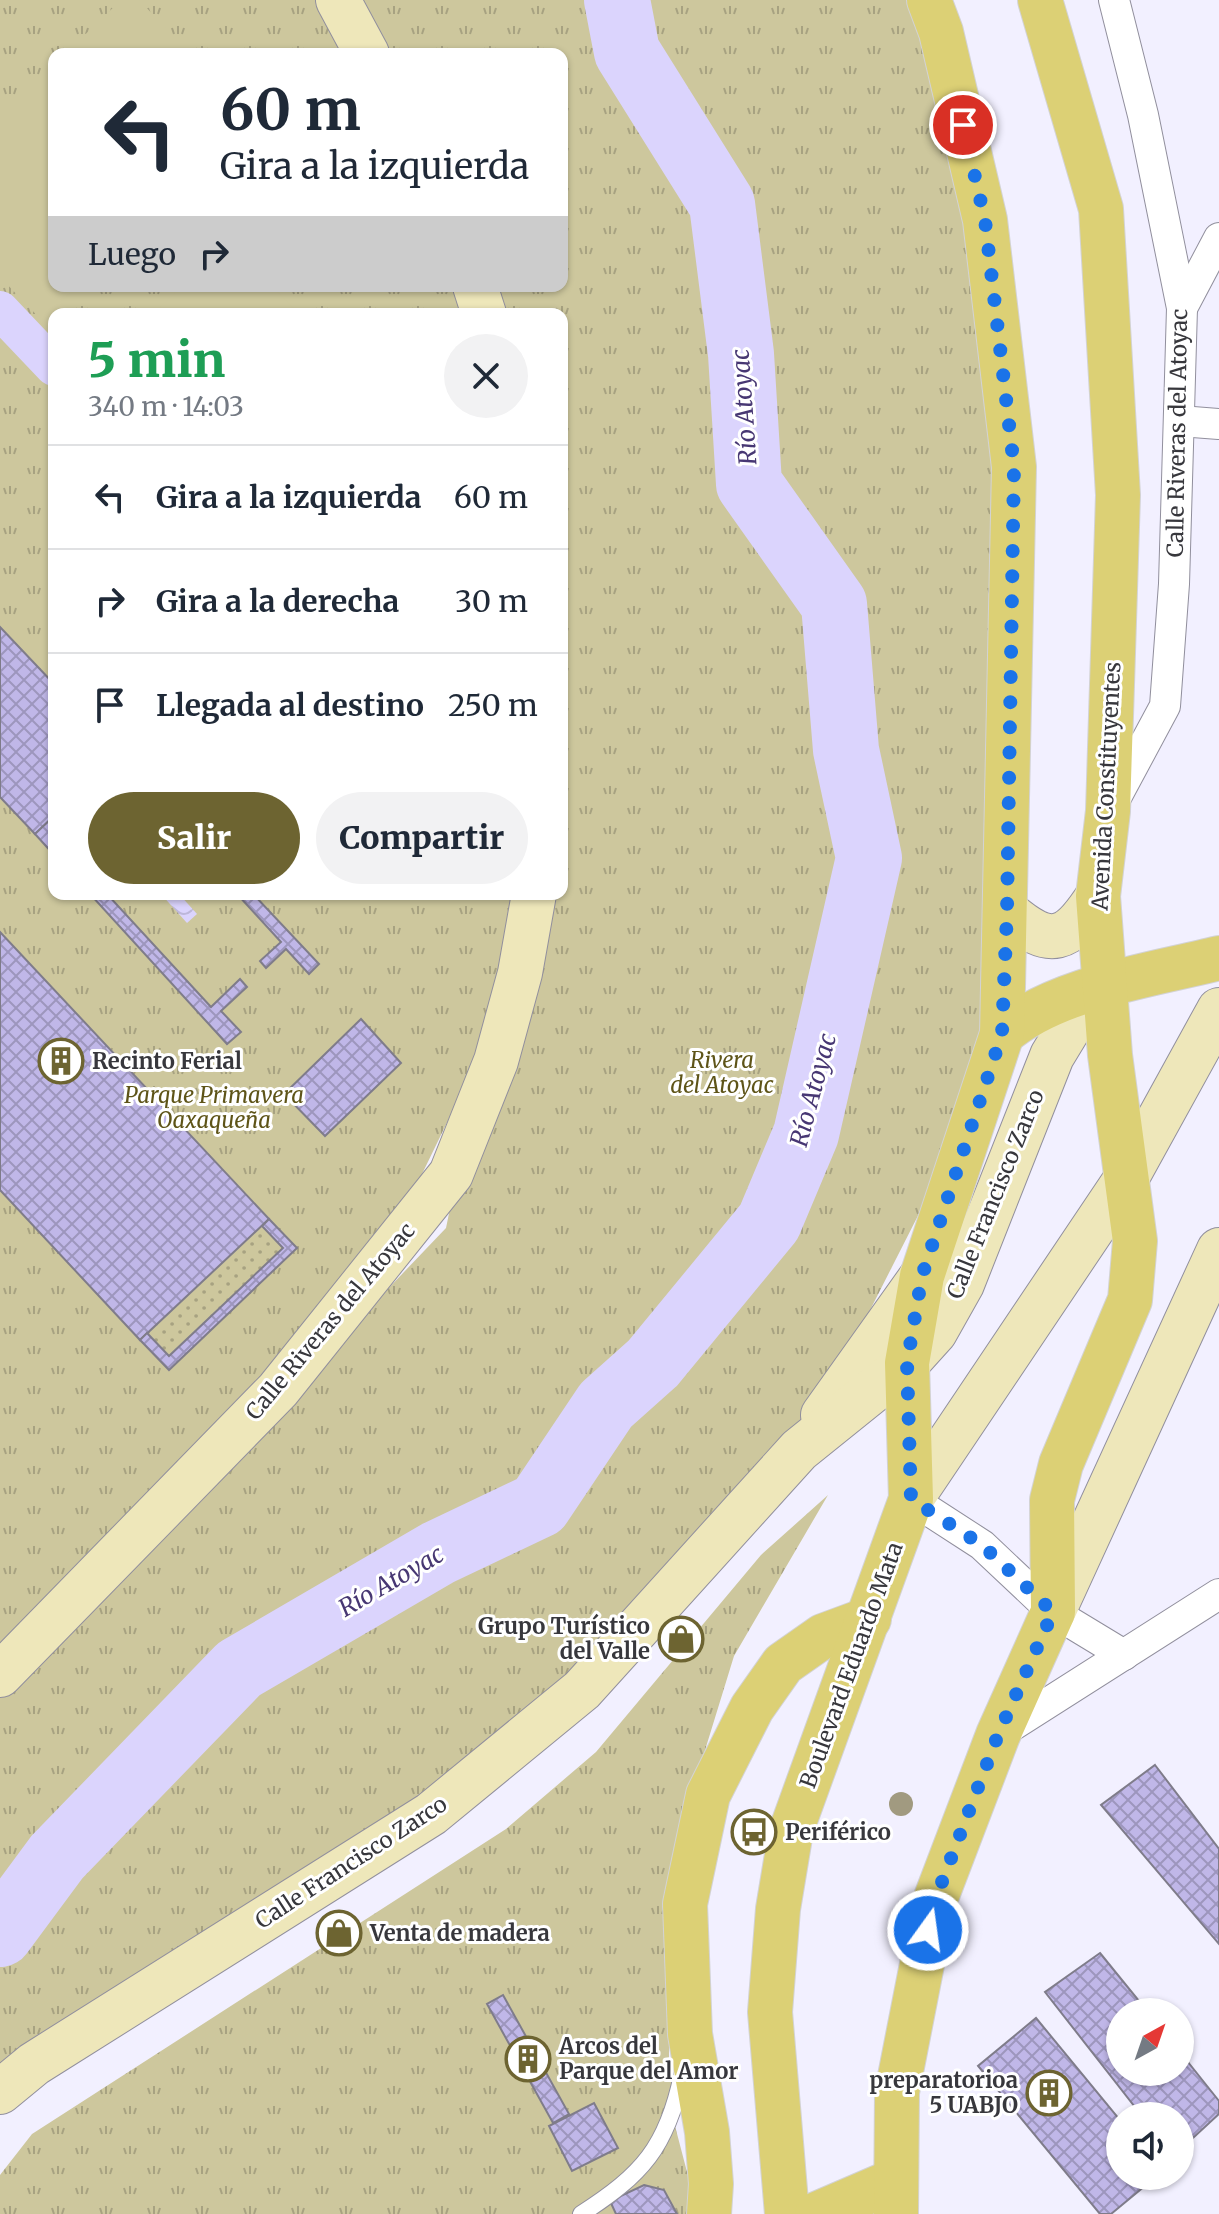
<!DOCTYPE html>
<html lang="es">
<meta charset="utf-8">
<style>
:root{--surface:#fff;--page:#f2f2f3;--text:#1f2937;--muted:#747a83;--line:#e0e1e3;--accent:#6d6431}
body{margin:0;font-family:Merriweather,serif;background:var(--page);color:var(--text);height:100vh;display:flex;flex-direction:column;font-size:30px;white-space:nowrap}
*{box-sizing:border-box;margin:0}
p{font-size:26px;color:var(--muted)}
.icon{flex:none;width:44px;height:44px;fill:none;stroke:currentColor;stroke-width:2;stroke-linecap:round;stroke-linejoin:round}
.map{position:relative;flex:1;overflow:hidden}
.drawer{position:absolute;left:48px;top:308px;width:520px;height:592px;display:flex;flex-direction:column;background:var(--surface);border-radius:16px;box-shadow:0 2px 6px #0004}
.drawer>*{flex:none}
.top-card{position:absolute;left:48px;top:48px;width:520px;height:244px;border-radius:16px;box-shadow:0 2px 6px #0004;background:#fff;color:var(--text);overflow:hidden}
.needle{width:52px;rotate:40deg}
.tools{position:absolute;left:1106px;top:1998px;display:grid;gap:16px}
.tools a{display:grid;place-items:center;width:88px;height:88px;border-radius:50%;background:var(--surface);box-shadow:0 2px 6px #0004;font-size:40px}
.pin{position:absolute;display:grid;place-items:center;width:68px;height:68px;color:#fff;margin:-34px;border:4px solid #fff;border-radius:50%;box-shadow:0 2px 8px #0007}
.me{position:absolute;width:88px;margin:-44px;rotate:14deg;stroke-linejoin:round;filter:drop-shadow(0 0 6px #0008)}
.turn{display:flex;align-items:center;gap:28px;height:168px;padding:0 40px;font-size:36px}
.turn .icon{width:104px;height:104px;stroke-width:2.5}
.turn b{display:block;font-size:56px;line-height:68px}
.then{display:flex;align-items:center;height:76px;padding:0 40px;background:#0003;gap:16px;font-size:30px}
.round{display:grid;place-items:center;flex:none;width:84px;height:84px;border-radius:42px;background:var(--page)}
.summary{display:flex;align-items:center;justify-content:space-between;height:136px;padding:0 40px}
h1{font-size:48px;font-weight:800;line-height:60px;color:#1e9e55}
.action{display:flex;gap:16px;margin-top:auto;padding:16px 40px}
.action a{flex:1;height:92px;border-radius:48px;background:var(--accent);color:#fff;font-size:32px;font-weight:800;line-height:92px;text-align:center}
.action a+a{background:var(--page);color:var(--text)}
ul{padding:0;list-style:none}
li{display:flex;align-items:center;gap:24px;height:104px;padding:0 40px;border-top:2px solid var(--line)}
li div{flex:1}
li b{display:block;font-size:30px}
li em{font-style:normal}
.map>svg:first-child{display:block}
.grass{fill:url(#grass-tufts)}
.garden{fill:url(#garden-dots)}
.pitch{fill:#cdc79d}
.water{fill:url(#water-waves)}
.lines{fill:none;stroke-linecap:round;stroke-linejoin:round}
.canal{stroke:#dbd4fd;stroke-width:38}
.river{stroke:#dbd4fd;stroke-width:66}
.building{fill:url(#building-cross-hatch);stroke:#7f7c8a;stroke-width:2}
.lane-casing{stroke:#918f9d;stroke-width:18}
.street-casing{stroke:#918f9d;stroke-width:32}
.secondary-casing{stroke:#918f9d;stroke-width:46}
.primary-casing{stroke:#d3d3d4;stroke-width:46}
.lane{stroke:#fff;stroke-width:16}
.street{stroke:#fff;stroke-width:30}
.secondary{stroke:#eee7ba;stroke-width:44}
.primary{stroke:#dcd075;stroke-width:44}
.tree{fill:#a19a80}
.route{stroke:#1a73e8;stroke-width:14;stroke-dasharray:0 25.2}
.labels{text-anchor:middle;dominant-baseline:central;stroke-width:6;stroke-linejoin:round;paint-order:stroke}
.street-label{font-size:22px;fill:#37373c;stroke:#fff}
.park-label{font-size:22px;font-style:italic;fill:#5e5418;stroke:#fff}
.poi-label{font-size:22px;font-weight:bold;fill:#37373c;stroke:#fff;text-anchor:start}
.water-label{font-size:24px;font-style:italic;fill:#473773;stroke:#fff}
</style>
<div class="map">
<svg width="1219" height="2214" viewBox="0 0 1219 2214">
<defs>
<pattern id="grass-tufts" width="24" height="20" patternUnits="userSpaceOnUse" patternTransform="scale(2)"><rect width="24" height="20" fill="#cdc79d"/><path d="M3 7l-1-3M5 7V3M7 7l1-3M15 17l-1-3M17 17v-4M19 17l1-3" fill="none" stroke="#a7a281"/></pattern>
<pattern id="garden-dots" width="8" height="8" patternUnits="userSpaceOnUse" patternTransform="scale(2)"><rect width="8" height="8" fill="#cdc79d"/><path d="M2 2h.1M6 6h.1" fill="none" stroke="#a7a281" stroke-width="1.8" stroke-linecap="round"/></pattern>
<pattern id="water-waves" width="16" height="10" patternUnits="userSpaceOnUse" patternTransform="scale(2)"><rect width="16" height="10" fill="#dbd4fd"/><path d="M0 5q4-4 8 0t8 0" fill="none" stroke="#bdb7da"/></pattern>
<pattern id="building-cross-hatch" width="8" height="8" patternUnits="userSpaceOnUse" patternTransform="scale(2)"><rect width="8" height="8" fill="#c0b7e8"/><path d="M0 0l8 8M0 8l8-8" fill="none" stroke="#9d96bd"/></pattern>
</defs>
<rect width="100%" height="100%" fill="#f2f0ff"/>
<g class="grass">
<path d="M0,0h321l29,54h-296v232h404l7,28h-411v580h508v-580h-84l-4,-28h88v-232h-203l-28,-54h587l96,467 -21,601 -194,382 -217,240 -582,417v-424l109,-102 337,-353 48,-234 -22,77 -65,134 -45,63 -362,401z"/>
<path d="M828,1495l-94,161 -32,104 -33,251v46l6,69 23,88h-698v-39l32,-41 474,-305 90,-77 165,-197z"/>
</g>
<path class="garden" d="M262,1226l21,22 -114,108 -22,-23z"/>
<g class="pitch">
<path d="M121,0h18l52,54h-126z"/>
<path d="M54,64v222h42l-29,28h-13l-3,16 -51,-53v-161z"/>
<path d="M182,286h90l27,28h-146z"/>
</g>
<path class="water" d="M161,894h18l18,20 -10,9z"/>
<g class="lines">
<path class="canal" d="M0,310l54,57"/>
<path class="river" d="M0,1934l57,-77 182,-188 199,-116 101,-48 67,-100 47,-42 116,-141 37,-88 63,-276 -23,-108 -12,-146 -85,-120 -8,-130 -19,-150 -95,-152 -10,-52"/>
</g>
<g class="building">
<path d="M0,627l54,57v132l-19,18 -35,-37z"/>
<path d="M54,816v39l-19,-21z"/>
<path d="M90,894h17l104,113 29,-28 7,8 -26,24 20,21 -14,12z"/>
<path d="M237,894h16l66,70 -10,10 -23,-25 -20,19 -6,-7 21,-19z"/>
<path d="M0,932l269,287 -129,121 -140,-150z"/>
<path d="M361,1019l40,44 -76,73 -41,-42z"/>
<path d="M269,1219l28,29 -128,122 -29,-30 7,-7 22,23 114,-108 -21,-22z"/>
<path d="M1155,1765l64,84v95l-118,-139z"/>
<path d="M1100,1953l48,59h-28v60h60v-20l39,49v13l-39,36v-34h-38l-97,-124z"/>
<path d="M503,1995l66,119 -16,9 -66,-119z"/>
<path d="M1036,2018l84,102v56h37l-46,38h-11l-122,-148z"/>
<path d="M594,2103l24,45 -46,23 -23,-45z"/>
<path d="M644,2185l20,5 13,24h-61l-6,-13z"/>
</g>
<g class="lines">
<g class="lane-casing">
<path id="lane" d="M581,2214c61,-39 86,-67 101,-139"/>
</g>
<g class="street-casing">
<g id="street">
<path d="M1182,308l37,-70"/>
<path d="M1180,421l39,3"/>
<path d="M1113,803l52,-97 9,-122 8,-276 -39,-193 -29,-115"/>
<path d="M911,1499l71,46 71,67 71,43"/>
<path d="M999,1734l220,-140"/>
</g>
</g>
<g class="secondary-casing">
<g id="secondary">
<path d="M338,0l29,54"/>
<path d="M475,286l9,28"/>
<path d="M1007,912c44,38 61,30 91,-16"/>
<path d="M823,1415l99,-139"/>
<path d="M911,1499l215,-320 93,-169"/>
<path d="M1053,1612l166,-362"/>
<path d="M0,1675l278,-285 173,-216 45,-113 24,-88 14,-79"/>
<path d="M0,2092l34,-28 397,-250 151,-124 217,-240 108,-87 28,-31 27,-48 90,-228 20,-33 31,-36"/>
</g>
</g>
<g class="primary-casing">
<g id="primary">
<path d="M1002,1034c53,-46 149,-59 217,-76"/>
<path d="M709,2214l2,-30 -4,-52 -17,-98 -5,-130 23,-109 44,-87 31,-44 40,-28 46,-17"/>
<path d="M787,2214l-17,-202 8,-103 13,-78 120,-332 -4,-136 15,-87 80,-242 12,-567 -29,-247 -44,-188 -12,-32"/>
<path d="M817,2214l79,-34"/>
<path d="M896,2214l1,-122 37,-189 64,-168 55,-123 -1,-112 9,-36 69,-164 5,-59 -25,-186 -12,-159 10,-85 10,-316 -17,-286 -61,-209"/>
</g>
</g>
<use href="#lane" class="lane"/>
<use href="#street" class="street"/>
<use href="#secondary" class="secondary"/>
<use href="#primary" class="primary"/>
</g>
<circle class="tree" cx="901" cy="1804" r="12"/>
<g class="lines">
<path class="route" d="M928,1930l6,-27 64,-168 55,-123 -71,-67 -71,-46 -4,-136 15,-87 80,-242 5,-122 7,-445 -29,-247 -22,-95"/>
</g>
<defs>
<g id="building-ring" transform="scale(2.3)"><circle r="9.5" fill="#fff" stroke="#6d6431" stroke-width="1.5"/><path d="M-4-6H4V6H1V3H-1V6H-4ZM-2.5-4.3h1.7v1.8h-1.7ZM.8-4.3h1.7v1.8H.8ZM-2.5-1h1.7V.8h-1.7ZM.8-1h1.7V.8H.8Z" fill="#6d6431"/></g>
<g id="shop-ring" transform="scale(2.3)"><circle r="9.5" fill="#fff" stroke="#6d6431" stroke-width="1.5"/><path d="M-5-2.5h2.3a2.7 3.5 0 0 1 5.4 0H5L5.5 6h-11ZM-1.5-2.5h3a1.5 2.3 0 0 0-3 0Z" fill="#6d6431"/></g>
<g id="bus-ring" transform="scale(2.3)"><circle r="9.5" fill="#fff" stroke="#6d6431" stroke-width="1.5"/><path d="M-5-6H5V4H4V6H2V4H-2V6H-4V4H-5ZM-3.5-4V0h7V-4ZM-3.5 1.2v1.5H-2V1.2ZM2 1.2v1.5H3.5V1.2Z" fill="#6d6431"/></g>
</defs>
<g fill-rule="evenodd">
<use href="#building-ring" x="61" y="1061"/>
<use href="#shop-ring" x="681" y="1639"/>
<use href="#bus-ring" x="754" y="1832"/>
<use href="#shop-ring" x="339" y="1933"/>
<use href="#building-ring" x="528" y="2059"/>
<use href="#building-ring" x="1049" y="2093"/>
</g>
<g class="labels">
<g class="street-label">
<text transform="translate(1177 433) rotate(-89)">Calle Riveras del Atoyac</text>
<text transform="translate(1106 786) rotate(-87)">Avenida Constituyentes</text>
<text transform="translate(995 1194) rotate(-68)">Calle Francisco Zarco</text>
<text transform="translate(330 1321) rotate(-50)">Calle Riveras del Atoyac</text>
<text transform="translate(851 1665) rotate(-70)">Boulevard Eduardo Mata</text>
<text transform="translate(351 1862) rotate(-33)">Calle Francisco Zarco</text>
</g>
<g class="park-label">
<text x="722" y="1060">Rivera<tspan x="722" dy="25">del Atoyac</tspan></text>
<text x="214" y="1095">Parque Primavera<tspan x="214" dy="25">Oaxaqueña</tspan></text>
</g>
<g class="poi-label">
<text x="92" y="1061">Recinto Ferial</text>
<text x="650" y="1626" text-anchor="end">Grupo Turístico<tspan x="650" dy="25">del Valle</tspan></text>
<text x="785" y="1832">Periférico</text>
<text x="370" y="1933">Venta de madera</text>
<text x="559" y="2046">Arcos del<tspan x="559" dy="25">Parque del Amor</tspan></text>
<text x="1018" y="2080" text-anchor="end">preparatorioa<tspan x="1018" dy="25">5 UABJO</tspan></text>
</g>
<g class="water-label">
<text transform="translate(744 407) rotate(-94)">Río Atoyac</text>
<text transform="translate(813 1090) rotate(-75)">Río Atoyac</text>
<text transform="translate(391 1581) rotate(-30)">Río Atoyac</text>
</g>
</g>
</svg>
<div class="tools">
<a><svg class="needle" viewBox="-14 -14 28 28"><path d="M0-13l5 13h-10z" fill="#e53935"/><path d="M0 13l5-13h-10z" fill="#747a83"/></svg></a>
<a><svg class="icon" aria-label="sound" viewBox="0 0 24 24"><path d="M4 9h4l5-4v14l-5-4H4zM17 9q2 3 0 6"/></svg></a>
</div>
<div class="pin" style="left:963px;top:125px;background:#d93025"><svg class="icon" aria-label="arrive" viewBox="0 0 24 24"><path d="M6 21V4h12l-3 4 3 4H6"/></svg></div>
<svg class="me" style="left:928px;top:1930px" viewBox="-20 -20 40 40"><circle r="17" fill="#1a73e8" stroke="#fff" stroke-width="3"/><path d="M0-11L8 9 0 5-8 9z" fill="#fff"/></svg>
<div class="top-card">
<div class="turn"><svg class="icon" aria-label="left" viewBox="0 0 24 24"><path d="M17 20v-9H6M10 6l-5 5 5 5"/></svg><div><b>60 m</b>Gira a la izquierda</div></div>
<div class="then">Luego<svg class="icon" aria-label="right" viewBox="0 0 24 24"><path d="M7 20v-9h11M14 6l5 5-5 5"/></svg></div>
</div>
<section class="drawer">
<div class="summary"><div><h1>5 min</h1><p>340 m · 14:03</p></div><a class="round"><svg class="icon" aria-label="close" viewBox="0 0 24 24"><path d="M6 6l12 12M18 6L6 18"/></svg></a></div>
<ul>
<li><svg class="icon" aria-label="left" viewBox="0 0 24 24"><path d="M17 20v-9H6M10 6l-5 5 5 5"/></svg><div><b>Gira a la izquierda</b></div><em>60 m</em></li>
<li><svg class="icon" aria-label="right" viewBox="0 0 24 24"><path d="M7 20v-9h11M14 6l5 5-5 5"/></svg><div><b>Gira a la derecha</b></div><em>30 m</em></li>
<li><svg class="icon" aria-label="arrive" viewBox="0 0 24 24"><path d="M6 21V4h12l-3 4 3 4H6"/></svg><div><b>Llegada al destino</b></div><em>250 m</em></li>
</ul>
<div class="action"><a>Salir</a><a>Compartir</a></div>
</section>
</div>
